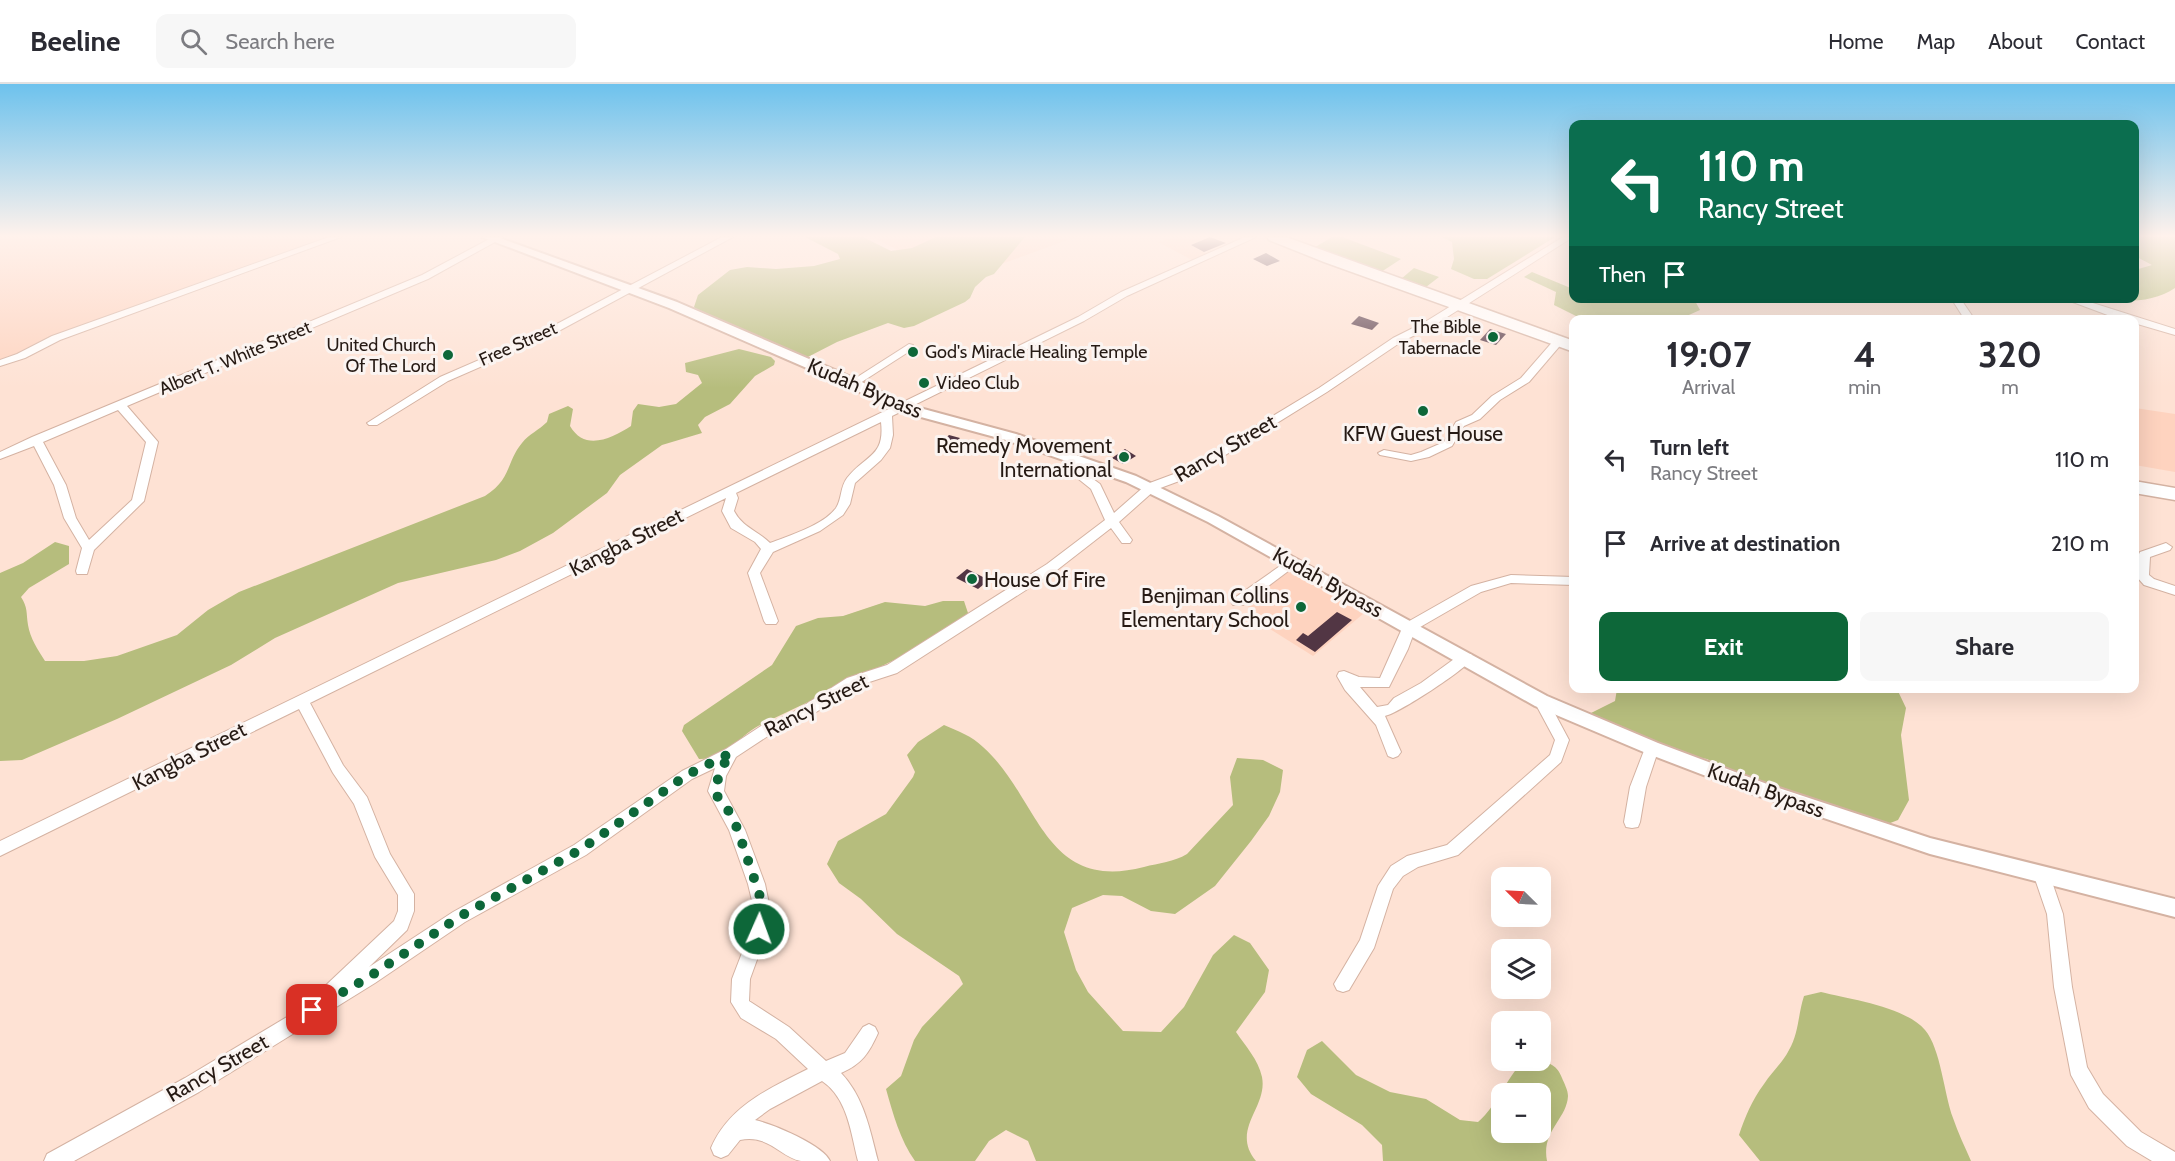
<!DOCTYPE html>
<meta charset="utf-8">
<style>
:root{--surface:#fff;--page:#f7f7f7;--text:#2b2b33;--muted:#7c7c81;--line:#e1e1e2;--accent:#0d6739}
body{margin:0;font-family:Cabin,sans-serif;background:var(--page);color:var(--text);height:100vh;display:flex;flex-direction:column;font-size:22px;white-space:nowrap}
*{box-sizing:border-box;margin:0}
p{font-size:20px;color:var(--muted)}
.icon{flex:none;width:33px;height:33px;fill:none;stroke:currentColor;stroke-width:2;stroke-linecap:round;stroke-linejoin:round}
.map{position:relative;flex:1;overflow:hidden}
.drawer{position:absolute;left:1569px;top:231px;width:570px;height:378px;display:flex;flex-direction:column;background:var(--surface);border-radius:12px;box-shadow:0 6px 24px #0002}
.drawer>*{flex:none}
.top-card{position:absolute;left:1569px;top:36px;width:570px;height:183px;border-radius:12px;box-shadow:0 6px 24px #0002;background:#0b6e4f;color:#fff;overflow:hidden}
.needle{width:39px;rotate:294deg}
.tools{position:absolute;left:1491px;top:783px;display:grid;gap:12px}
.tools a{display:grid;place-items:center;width:60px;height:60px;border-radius:12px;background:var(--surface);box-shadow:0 6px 24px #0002;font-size:30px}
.pin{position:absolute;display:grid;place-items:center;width:51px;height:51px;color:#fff;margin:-26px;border-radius:12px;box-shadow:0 3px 9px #0006}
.me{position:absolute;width:66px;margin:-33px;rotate:2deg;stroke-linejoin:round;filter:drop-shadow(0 0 4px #0008)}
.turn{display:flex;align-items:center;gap:21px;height:126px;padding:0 30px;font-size:27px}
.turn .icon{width:78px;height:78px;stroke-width:2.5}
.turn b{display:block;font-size:42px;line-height:51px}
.then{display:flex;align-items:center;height:57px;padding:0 30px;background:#0003;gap:12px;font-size:22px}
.eta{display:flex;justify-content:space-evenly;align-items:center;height:102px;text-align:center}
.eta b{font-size:36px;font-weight:800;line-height:42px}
.cta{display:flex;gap:12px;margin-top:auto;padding:12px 30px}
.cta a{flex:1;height:69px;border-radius:12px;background:var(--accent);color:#fff;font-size:24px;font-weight:800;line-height:69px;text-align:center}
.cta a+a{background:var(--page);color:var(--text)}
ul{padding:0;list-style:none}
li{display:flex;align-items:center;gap:18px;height:84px;padding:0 30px}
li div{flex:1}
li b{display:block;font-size:22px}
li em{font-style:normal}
header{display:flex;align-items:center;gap:36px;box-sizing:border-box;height:84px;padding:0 30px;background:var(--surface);border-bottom:2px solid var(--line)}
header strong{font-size:28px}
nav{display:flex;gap:33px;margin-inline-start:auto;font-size:21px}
.search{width:420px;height:54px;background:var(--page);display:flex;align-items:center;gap:15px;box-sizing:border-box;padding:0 21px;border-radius:12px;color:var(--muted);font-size:22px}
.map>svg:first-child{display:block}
.built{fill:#fed3bf}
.green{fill:#b6bd7d;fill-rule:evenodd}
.building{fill:#523644}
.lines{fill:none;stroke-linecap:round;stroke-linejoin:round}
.minor-casing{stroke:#d4b2a2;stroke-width:2}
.tertiary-casing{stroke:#d4b2a2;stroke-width:4}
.trunk-casing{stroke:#d4b2a2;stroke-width:3}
.minor{fill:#fff;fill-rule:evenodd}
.tertiary{fill:#fff;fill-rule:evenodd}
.trunk{fill:#fff;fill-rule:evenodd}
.route{stroke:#0d6739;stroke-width:10;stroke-dasharray:0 18}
.poi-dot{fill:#0d6739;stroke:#fbf4f1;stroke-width:2}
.labels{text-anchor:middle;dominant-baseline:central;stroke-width:6;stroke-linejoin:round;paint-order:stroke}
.far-poi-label{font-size:18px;fill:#261a14;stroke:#fbf4f1;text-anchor:end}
.far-street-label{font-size:18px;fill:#261a14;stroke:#fbf4f1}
.street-label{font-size:21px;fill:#261a14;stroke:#fbf4f1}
.poi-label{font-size:21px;fill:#261a14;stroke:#fbf4f1;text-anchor:end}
</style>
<header>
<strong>Beeline</strong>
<div class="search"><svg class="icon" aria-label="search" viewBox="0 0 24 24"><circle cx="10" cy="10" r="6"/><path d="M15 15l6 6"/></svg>Search here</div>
<nav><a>Home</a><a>Map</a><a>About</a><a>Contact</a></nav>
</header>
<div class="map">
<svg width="2175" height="1077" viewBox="0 0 2175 1077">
<rect width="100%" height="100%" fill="#fee2d4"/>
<g class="built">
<path d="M0,153h332l-332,124z"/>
<path d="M872,153h204l-119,43z"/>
<path d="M1171,153h25l6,3 -11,5 16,9 -15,6 -34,-18z"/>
<path d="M2135,324l40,6v58l-40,-7z"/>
<path d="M1285,484l78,46 -50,42 -62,-39 6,-5 -16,-10z"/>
</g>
<g class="green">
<path d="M805,153h58l28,14 21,-3 24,-11h89l-31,37 -8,3 -11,10 -5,11 -5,4 -51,24 -10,2 -16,-5 -51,19 -35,18 -103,-45 -5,-8 4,-12 32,-25 17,-3 29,2 38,-3 26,-7 -2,-5z"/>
<path d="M1332,153h10l59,22 -23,15 -66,-25z"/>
<path d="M1442,153h113l-68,42h-13l-23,-10 3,-10 -2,-17z"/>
<path d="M2135,153h40v51c-20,14 -50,15 -74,11l33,-1 1,-28 17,-5 -17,-9z"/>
<path d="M1414,184l25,9 -13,10 -25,-8z"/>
<path d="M1532,188l41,17 1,9 120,1 6,11 -20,9 -96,1 -30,-15 2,-13 -32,-15z"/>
<path d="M739,265l32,8 4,4 -1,4 -19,11 -25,28 -25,13 -7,8 4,8 -40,12 -42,30 -13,18 -54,40 -33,18 -24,9 -98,23 -123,55 -44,27 -114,54 -95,41 -22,1v-188l23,-10 32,-21 14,4v18l-40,24 -8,9c7,11 5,15 7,28 2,13 10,25 17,36h39l33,-5 60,-21 31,-25 31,-18 246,-96c27,-17 21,-34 37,-53 7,-9 17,-13 25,-21l2,-8 19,-8 5,3 -3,17c15,26 42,12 61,0l2,-15 5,-7 21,3 17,-3 26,-21 -4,-8 -12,-3 -1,-9z"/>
<path d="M943,517h21l4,12c-23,23 -54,37 -82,51 -41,21 -83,40 -124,60 -21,10 -38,36 -63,35l-17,-28 2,-6 88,-60 24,-39 22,-8 25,-2 42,-14 40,4z"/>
<path d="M1617,605h280l9,19 -5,27 8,65 -11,20 -18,7 -152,-57 -21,-11 -20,-3 -79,-33 -17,-10 24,-12z"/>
<path d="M944,641c14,6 28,11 39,22 57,51 60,146 161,120 15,-4 30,-5 43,-13l46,-49 -3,-28 7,-19 26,2 20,10 -3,22 -11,24 -18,25 -36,45 -40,28 -24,-3 -29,-15 -19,-1 -31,13 -8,24 12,38 12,22 35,39 38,1 23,-25 29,-52 21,-20 16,8 19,27 -4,22 -29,40c10,15 22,27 26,45 6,31 -32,52 -6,84h-220l-8,-20 -22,-11 -17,11 -14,20h-60c-15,-21 -22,-47 -29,-72l15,-13 13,-36 8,-13 41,-43 -4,-8 -62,-42 -36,-35 -22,-16 -12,-19 11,-23 48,-27 27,-37 2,-5 -8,-17 11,-13z"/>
<path d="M1821,908c28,7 85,15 104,38 16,19 19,64 28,88 5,15 12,29 18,43h-211l-21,-26c6,-18 13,-35 25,-51 8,-12 19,-22 25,-34 10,-17 9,-36 15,-54z"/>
<path d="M1322,957l34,34 34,17 36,7 34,21 18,2c20,-17 27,-43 46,-61 15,-1 32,-1 38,17 2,5 6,12 6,18 -1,23 -27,35 -21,65h-164l-1,-16 -20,-20 -51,-31 -14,-17 10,-27zM1502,1010h38v38h-38z"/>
</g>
<g class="building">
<path d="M1210,153l16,6 -22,9 -13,-7z"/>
<path d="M1266,169l14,8 -13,5 -14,-7z"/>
<path d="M1359,232l20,7 -7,7 -21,-6z"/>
<path d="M1490,245l6,2 10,3 -10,11 -16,-5z"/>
<path d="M949,351l11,3 -14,14 -11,-4z"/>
<path d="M1125,365l11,7 -13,8 -11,-6z"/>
<path d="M967,485l22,11 -11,9 -22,-11z"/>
<path d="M1337,528l15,8 -37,32 -19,-12 7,-7 5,3z"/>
</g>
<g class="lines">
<g class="minor-casing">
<g id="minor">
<path d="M329,153h12l-281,103 -35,18 -25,8v-6l17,-6 35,-18z"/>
<path d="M493,153h11l-76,42 -301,127 31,36 -14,59 -50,49 -7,24h-10l-1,-3 6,-23 -18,-30 -10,-33 -20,-39 -34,13v-7l32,-15 390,-162zM118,326l28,32 -14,58 -43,40 -13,-22 -10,-33 -23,-43z"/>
<path d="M722,153h11l-191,103 -94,41 -71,44h-8l-2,-2 73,-46 94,-41z"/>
<path d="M1245,153h11l-129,59 -43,25 -192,95 1,19 -3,13 -9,12 -26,23 -5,21 -7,11 -23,16 -47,21 -13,21 18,48 -2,3h-10l-2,-3 -16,-48 13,-24 -6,-7 -24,-14 -9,-17 4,-13 -416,205 33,62 24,32 23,57 24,40v17l-7,19 -38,37 84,-55 121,-67 108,-74 44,-22 35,-23 28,-11 58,-37 40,-13 160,-101 58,-44 -14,-31 -25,-20 1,-14h8l3,13 22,16 14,29 33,-29 35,-13 137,-83 74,-50 32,-16 138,-85h10l-140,89 -32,16 -74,50 -137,85 -35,13 -36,32 13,18 -2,3h-8l-11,-15 -54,42 -160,103 -40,13 -58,37 -28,11 -35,23 -10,19 -2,15 21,39 20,54 5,25 -3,23 -17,47 -1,22 40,26 37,34 19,-8 18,-26 6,-3 6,3 3,6c-9,20 -16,31 -37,40 23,24 29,57 37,88h-20c-7,-27 -10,-63 -36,-80l-52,28 -15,11c18,4 68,25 75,41 -9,0 -20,0 -29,0 -21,-4 -32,-27 -61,-21l-12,15 -7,3 -7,-3 -3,-7c18,-42 59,-60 97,-79l-32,-30 -35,-21 -10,-16 1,-23 18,-47 4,-23 -6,-25 -19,-54 -21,-39 7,-23 -23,11 -106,76 -121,67 -90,61 -176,109 -125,69h-30l3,-7 138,-76 137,-82 2,-9 70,-66 4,-10v-16l-23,-38 -21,-53 -21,-31 -34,-64 -299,147v-15l1078,-524 43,-25zM881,338c4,35 -15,32 -34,56 -7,9 -5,21 -11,30 -12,17 -48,28 -66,35 -13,-13 -27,-15 -36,-32l4,-13 -2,-5z"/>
<path d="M1951,214h9l15,22h-10z"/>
<path d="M2062,214h15l98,31v6l-41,-12v-3h-13z"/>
<path d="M1559,254l5,3 -35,41 -29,18 -20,19 -16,7 -12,20 -23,11 -18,4 -31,-6 -2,-2 6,-3 27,5 10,-3 23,-10 12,-20 16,-7 20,-19 29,-18 34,-39z"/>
<path d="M909,260l4,1v4l-56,36h-8l-1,-2z"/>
<path d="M2166,459l6,4 -2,3 -20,7 -1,18 5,4 21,7v9l-31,-10 -8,-9 1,-18 3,-6z"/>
<path d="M1290,475l6,4 -1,3 -52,39h-10l-2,-3 2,-3z"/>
<path d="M1511,491l63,2v8l-63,-2 -30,9 -66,38 -7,19 -19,38h-29l17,20 11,-2 6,-7 27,-15 40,-29h10l2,4c-8,12 -74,55 -88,58l16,36 -3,4 -5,2 -5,-2 -12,-31 -31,-35 -8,-14 2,-4 5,-1 15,6 21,1 24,-54 67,-38z"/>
<path d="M1541,612l5,1 23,43 -8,22 -103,93 -40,12 -15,9 -10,13 -19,59 -25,42 -6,2 -6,-2 -3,-6 26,-44 18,-54 13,-20 16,-10 40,-11 103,-90 5,-15 -21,-39 2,-4z"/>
<path d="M1652,658l5,2 2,4 -13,39 -6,35 -2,5 -6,1 -6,-1 -2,-5 6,-35 15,-39 2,-4z"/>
<path d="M2042,785l6,2 2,5 13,38 9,73 15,80 16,27 38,38 34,20v9h-23l-25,-15 -38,-38 -18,-33 -17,-88 -7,-73 -13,-38 2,-5z"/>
</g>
</g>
<g class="tertiary-casing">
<path id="tertiary" d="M482,153h15l180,65 181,78 47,24 111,30 120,42 82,40 329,180 111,47 109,41 163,54 245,61v18l-245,-63 -177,-60 -107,-41 -111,-47 -327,-184 -82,-40 -120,-42 -111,-30 -47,-24 -179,-78z"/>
</g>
<g class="trunk-casing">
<g id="trunk">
<path d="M1267,153h19l288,104v11l-250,-90 -55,-22z"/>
<path d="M2134,397l41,7v12l-41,-7z"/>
</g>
</g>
<use href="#minor" class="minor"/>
<use href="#tertiary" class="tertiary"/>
<use href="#trunk" class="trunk"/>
</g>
<linearGradient id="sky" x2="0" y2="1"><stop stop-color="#6dc2ed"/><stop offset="0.5" stop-color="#fff2ec"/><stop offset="1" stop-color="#fff2ec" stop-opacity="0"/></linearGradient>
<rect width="2175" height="304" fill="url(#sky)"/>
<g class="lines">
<path class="route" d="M312,926l57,-33 90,-60 121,-67 107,-75 44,-22 -9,14 -7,21 3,10 8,8 11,22 22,65 4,18 -4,18"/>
</g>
<g class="poi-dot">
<circle cx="1493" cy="253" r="6"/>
<circle cx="913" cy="268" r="6"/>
<circle cx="448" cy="271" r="6"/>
<circle cx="924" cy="299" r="6"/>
<circle cx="1423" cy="327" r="6"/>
<circle cx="1124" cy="373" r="6"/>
<circle cx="972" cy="495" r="6"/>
<circle cx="1301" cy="523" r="6"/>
</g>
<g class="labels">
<g class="far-poi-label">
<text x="1481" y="243">The Bible<tspan x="1481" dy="21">Tabernacle</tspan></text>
<text x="436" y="261">United Church<tspan x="436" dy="21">Of The Lord</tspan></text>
<text x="925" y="268" text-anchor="start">God's Miracle Healing Temple</text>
<text x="936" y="299" text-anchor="start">Video Club</text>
</g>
<g class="far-street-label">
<text transform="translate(518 260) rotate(-24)">Free Street</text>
<text transform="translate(235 274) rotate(-23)">Albert T. White Street</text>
</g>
<g class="street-label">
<text transform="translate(865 304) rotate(23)">Kudah Bypass</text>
<text transform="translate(1225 364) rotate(-30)">Rancy Street</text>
<text transform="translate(626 458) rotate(-27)">Kangba Street</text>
<text transform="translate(1328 498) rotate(29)">Kudah Bypass</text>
<text transform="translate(816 621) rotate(-27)">Rancy Street</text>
<text transform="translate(189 672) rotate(-27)">Kangba Street</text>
<text transform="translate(1766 706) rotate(20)">Kudah Bypass</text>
<text transform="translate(217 984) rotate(-30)">Rancy Street</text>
</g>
<g class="poi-label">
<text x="1423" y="349" text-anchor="middle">KFW Guest House</text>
<text x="1112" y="361">Remedy Movement<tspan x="1112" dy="24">International</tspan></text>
<text x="984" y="495" text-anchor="start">House Of Fire</text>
<text x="1289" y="511">Benjiman Collins<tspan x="1289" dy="24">Elementary School</tspan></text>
</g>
</g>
</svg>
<div class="tools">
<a><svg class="needle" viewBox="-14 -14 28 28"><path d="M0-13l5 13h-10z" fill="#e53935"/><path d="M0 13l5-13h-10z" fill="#7c7c81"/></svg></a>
<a><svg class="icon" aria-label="layers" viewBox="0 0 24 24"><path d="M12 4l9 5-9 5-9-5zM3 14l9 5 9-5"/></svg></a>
<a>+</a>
<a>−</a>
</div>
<div class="pin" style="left:312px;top:926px;background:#d93025"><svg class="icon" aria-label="arrive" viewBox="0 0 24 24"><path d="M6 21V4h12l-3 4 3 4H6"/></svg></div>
<svg class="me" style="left:759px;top:845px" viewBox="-20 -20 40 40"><circle r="17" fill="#0d6739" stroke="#fff" stroke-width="3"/><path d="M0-11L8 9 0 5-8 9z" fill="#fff"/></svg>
<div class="top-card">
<div class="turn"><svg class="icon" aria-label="left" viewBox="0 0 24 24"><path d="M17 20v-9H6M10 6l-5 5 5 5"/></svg><div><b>110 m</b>Rancy Street</div></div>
<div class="then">Then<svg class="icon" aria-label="arrive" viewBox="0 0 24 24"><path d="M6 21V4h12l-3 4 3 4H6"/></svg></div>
</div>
<section class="drawer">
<div class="eta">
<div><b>19:07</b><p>Arrival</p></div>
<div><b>4</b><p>min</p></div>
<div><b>320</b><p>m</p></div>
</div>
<ul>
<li><svg class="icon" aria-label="left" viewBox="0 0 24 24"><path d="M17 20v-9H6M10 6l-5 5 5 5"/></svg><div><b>Turn left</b><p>Rancy Street</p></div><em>110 m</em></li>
<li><svg class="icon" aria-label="arrive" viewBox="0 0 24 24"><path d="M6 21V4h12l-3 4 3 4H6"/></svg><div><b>Arrive at destination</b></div><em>210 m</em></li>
</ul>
<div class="cta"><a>Exit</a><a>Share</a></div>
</section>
</div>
